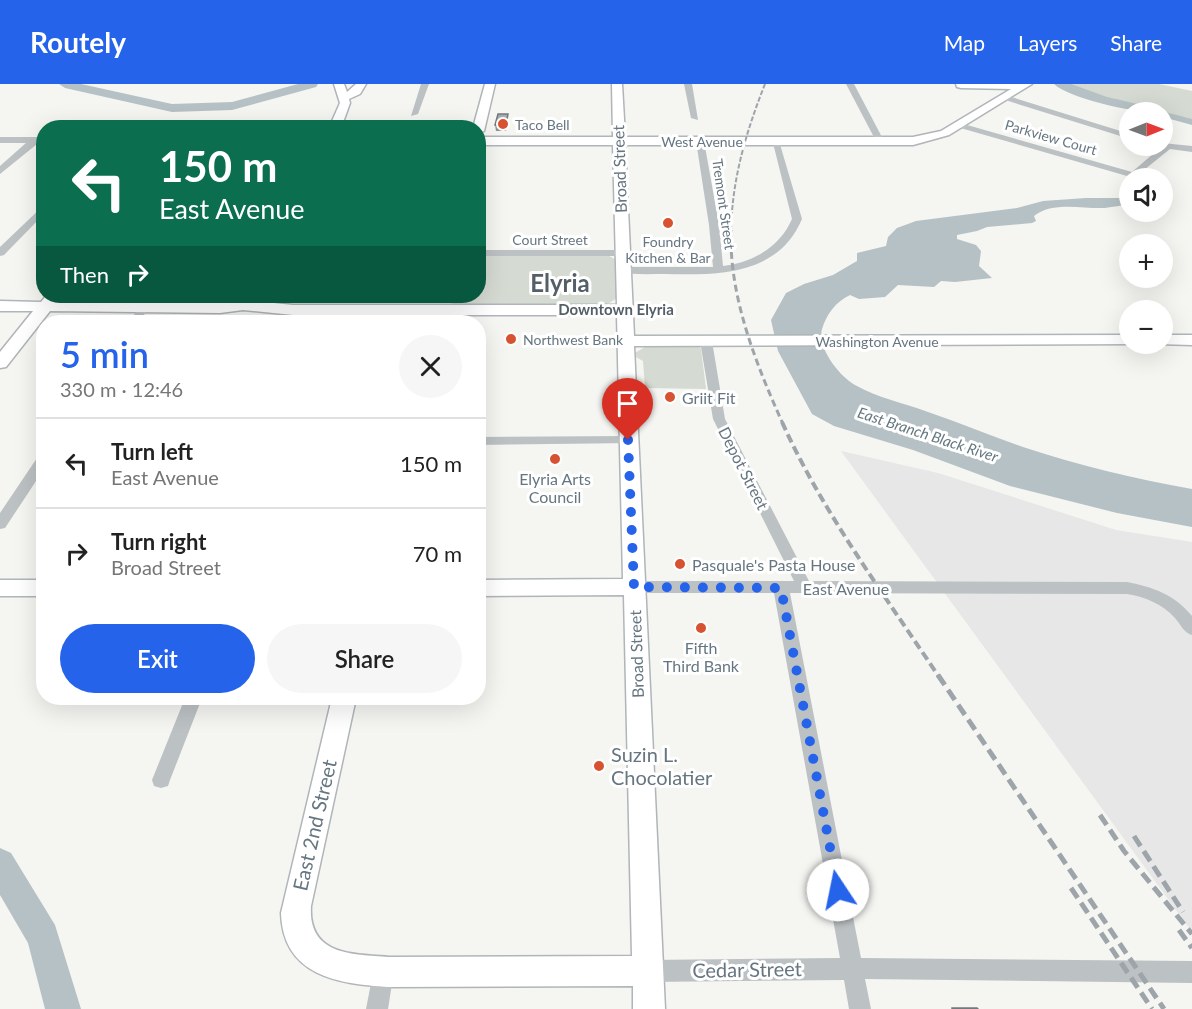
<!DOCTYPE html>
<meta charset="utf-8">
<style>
:root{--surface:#fff;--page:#f6f6f6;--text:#222;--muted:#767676;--line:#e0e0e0;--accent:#2563eb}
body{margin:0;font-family:Lato,sans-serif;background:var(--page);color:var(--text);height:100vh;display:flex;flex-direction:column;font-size:22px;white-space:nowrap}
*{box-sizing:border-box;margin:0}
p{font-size:20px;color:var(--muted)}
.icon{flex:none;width:33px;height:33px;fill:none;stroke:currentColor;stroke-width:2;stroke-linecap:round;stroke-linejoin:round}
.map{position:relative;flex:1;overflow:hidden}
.side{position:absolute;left:36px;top:231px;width:450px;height:390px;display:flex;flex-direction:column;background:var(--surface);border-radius:24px;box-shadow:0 6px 24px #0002}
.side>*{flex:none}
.banner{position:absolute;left:36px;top:36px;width:450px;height:183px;border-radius:24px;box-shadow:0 6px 24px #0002;background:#0b6e4f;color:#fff;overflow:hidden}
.needle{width:39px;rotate:89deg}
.tools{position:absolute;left:1119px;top:18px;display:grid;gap:12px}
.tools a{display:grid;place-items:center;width:54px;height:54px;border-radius:50%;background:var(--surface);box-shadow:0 6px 24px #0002;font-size:30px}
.pin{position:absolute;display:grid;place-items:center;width:51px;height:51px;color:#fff;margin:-62px -26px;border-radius:50% 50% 50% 0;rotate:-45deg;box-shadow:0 0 6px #0007}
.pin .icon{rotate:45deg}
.me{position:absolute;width:66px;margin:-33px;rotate:349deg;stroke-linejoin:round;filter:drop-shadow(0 0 4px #0008)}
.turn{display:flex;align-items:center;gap:21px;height:126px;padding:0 24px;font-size:27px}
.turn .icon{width:78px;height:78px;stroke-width:2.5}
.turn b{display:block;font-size:42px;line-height:51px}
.then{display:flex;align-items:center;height:57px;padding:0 24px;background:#0003;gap:12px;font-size:22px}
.round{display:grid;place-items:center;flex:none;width:63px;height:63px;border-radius:32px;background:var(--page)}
.head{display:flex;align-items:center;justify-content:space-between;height:102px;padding:0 24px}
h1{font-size:36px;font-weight:600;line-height:45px;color:var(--accent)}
.button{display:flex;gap:12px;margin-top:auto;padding:12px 24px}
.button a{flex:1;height:69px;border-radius:36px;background:var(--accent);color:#fff;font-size:24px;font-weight:600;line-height:69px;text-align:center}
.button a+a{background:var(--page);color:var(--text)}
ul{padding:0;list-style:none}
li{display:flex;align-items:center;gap:18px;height:90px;padding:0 24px;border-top:2px solid var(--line)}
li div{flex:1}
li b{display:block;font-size:22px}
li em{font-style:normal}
header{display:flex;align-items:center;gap:36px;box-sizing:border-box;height:84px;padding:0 30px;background:var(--accent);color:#fff}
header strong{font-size:28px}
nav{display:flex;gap:33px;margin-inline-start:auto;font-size:21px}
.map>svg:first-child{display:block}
.built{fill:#e6e7e6}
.green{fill:#d5dad2}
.water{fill:#b5c1c4}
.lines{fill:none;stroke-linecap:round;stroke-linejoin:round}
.river{fill:#b5c1c4;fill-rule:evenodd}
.secondary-casing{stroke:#afb5b9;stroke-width:3}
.street{fill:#bcc1c4;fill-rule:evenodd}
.secondary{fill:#fff;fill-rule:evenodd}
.rail-far3{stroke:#9ea5aa;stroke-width:2;stroke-dasharray:5 2;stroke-linecap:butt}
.rail-far2{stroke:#9ea5aa;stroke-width:3;stroke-dasharray:7 4;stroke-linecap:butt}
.rail-far1{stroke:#9ea5aa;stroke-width:4;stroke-dasharray:9 4.5;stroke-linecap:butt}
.rail{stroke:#9ea5aa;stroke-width:5;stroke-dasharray:12 6;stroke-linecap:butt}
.wall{fill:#8d9498}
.shaded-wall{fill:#73787c}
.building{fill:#a4acb1;stroke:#73787c;stroke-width:1.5}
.route{stroke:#2563eb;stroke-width:10;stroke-dasharray:0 18}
.poi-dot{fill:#d75231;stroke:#fff;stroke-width:2}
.labels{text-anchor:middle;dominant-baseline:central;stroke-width:6;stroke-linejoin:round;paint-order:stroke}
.far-poi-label{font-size:14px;fill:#667681;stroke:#fff;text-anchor:start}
.far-street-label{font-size:14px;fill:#667681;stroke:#fff}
.far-neighbourhood-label{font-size:15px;font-weight:bold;fill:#545f67;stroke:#fff}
.far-water-label{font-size:15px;font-style:italic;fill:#63777e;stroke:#fff}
.street-label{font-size:16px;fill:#667681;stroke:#fff}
.poi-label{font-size:16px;fill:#667681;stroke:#fff;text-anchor:start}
.near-poi-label{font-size:20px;fill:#667681;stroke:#fff;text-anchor:start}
.near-street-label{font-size:20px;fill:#667681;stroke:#fff}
.far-town-label{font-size:24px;font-weight:bold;fill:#545f67;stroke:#fff}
</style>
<header>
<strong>Routely</strong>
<nav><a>Map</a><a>Layers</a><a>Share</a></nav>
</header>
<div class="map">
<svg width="1192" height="925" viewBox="0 0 1192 925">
<rect width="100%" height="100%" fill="#f5f5f2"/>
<path class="built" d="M841,367l97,22 178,57 76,12v390z"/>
<g class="green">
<path d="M1060,0h99l33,7v31c-44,-14 -90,-19 -132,-38z"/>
<path d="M479,170h127l10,6 1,38 -11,7 -154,-1 -4,-4 1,-4h29z"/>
<path d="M648,261h50l3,4 5,40 -61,-1 -2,-27 -7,-4 -1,-4z"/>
</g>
<g class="water">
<path d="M1115,15l77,20v6l-29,-8 -1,-5h-12l-47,-9z"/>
<path d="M1086,114h43v7c-8,0 -16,2 -24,3 -22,1 -53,-7 -71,8l2,5 -4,2 -45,4 -10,4 -20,4v4l19,6 5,6 -2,15 13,12 -37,4 -14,-1 -7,6 -36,-2 -13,12 -26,2 -9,-4c-14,7 -23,18 -28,34 -5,19 17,47 33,56 23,13 49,18 73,27 32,11 63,24 95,35 54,18 112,32 169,42v38l-75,-14 -107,-27 -97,-36 -79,-24 -22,-12 -34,-63 -7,-31 15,-27 18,-9 29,-9 24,-14v-8l29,-7 2,-9 9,-9 19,-7 101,-13 26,-7z"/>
</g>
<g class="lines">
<g class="river">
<path d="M59,0h22l91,20 60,-2 66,-18h20l-2,3 -84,23 -60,2 -107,-24z"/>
<path d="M1054,0h17l36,13 52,12 1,3c-22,2 -90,-13 -106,-28z"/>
<path d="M0,764l11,5 44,72 26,84h-36l-17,-66 -28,-48z"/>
</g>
<g class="secondary-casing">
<g id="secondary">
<path d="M334,0h10l3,8 9,-8h10l-6,10 -11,5 1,4 -9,25h-12l11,-25z"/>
<path d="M485,0h10l-11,47 -6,3v-6h-5z"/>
<path d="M612,0h10l3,53h288l28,-6 70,-42 -50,-1 -4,-1 -1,-3h76l-83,51 -36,10h-288l9,191 496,-1v9h6l-502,2 31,663h-32v-23l-244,1c-51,-3 -106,-11 -108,-74l51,-215h24l-45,208c-3,49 40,48 78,51l243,-1 -8,-361 -146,1v-16l145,-1 -6,-264h-324l-50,-5 -23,3 -170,-2 -44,56 -6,1v-16l33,-41h-33v-10l41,1 5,-6h12l2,2 -3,4 163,1 23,-3 50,5h324l-4,-160h-135v-8h135z"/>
<path d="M1162,251h30v10l-36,-1h6z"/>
<rect x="0" y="496" width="44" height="16"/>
</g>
</g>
<g class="street">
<path d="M421,0h8l-11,30 -7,2z"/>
<path d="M684,0h8l6,36 -7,-2z"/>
<path d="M846,0h8l30,57 -1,2 -7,-2z"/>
<path d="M1005,11l125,39v5l-128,-40 -1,-2z"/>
<path d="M960,39l172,49 29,-25 -3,-1h4v-3l30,3v6l-22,-3 -36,29 -177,-51v-4z"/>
<path d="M0,53h38l4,3 -42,34v-8l26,-23h-26z"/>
<path d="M700,54l4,3 15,84 4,41c29,-3 57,-19 69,-47l-20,-80 7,2 23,78c-24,57 -85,56 -137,55 -15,0 -32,1 -47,-2l-1,-2 5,-3h91l-4,-42 -13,-84z"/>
<path d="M44,121v9l-40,41 -4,1v-9z"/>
<path d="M478,166h144l5,3 -5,3h-144z"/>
<path d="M147,212h10l-18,26h-10z"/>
<path d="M706,253l6,4 13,78 84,162 318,1c26,5 48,13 65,34v19c-8,-2 -11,-10 -17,-17 -13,-14 -29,-21 -48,-24l-337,-1 71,365 331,3v22l-327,-4 6,30h-22l-5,-29 -197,2 -8,-3 -3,-8 3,-8 8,-3 193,-2 -66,-365h-140l-6,-2 -2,-4 2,-4 6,-2h160l-81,-162 -13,-78z"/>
<path d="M628,352l5,1 2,3 -2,3 -155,2v-8z"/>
<path d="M44,370v15l-39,59 -5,1v-16l39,-58z"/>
<path d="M185,614h17l-32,82 -2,6 -7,2 -7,-2 -2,-6z"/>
<path d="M383,876l8,3 3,8 -6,38h-22l9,-46z"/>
</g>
<use href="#secondary" class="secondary"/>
<path class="rail-far3" d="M731,147c1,-52 15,-99 34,-147"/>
<path class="rail-far2" d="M731,146c-2,67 25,134 52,194"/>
<path class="rail-far1" d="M782,338c41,91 102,172 157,255"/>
<g class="rail">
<path d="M938,591l226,334"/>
<path d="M1100,731l24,36 68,83"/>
<path d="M1134,752l49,76"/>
<path d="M1071,804l81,121"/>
<path d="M1179,846l13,18"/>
</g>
</g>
<path class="wall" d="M508,37l-2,10h-10l-1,-6z"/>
<path class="shaded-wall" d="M508,30v7l-2,10v-6z"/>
<g class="building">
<path d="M498,30h10l-2,11h-11z"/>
<path d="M952,924h25l1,1h-26z"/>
</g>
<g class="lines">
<path class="route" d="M628,356l6,147 147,1 57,302"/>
</g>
<g class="poi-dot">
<circle cx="503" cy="40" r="6"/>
<circle cx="668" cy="139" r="6"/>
<circle cx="511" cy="255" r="6"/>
<circle cx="670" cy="313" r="6"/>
<circle cx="555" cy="375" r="6"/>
<circle cx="680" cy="480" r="6"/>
<circle cx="701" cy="544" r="6"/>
<circle cx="599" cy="682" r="6"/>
</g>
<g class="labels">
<g class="far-poi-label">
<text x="515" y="40">Taco Bell</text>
<text x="668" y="157" text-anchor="middle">Foundry<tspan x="668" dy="16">Kitchen &amp; Bar</tspan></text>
<text x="523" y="255">Northwest Bank</text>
</g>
<g class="far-street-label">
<text transform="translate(1051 53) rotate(16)">Parkview Court</text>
<text x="702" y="57">West Avenue</text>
<text transform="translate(724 120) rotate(82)">Tremont Street</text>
<text x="550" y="155">Court Street</text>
<text x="877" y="257">Washington Avenue</text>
</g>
<g class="far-neighbourhood-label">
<text x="616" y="225">Downtown Elyria</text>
</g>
<g class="far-water-label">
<text transform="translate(928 350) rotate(18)">East Branch Black River</text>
</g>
<g class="street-label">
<text transform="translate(619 85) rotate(-92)">Broad Street</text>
<text transform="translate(744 384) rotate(63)">Depot Street</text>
<text x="846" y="504">East Avenue</text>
<text transform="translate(636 570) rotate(-92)">Broad Street</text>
</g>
<g class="poi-label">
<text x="682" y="313">Griit Fit</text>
<text x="555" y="394" text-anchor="middle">Elyria Arts<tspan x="555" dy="18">Council</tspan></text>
<text x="692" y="480">Pasquale's Pasta House</text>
<text x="701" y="563" text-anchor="middle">Fifth<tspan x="701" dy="18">Third Bank</tspan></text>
</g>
<g class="near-poi-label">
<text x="611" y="670">Suzin L.<tspan x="611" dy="23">Chocolatier</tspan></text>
</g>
<g class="near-street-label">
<text transform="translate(314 741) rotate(-77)">East 2nd Street</text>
<text transform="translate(747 885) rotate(-1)">Cedar Street</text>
</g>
<g class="far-town-label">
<text x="560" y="198">Elyria</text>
</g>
</g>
</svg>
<div class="tools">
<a><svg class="needle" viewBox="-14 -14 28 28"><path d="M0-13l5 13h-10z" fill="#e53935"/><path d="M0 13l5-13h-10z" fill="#767676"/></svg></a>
<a><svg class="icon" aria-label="sound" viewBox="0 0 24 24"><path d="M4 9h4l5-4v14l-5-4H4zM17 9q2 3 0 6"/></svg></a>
<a>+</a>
<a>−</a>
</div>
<div class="pin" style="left:628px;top:356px;background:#d93025"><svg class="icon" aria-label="arrive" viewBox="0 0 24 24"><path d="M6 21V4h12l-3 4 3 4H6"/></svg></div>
<svg class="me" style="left:838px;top:806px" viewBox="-20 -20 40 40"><circle r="19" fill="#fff"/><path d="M0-13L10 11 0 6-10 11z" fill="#2563eb"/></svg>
<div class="banner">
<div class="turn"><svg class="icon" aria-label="left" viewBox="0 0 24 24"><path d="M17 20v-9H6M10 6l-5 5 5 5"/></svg><div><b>150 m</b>East Avenue</div></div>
<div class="then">Then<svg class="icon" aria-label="right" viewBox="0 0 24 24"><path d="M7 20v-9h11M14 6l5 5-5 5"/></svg></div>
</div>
<section class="side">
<div class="head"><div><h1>5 min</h1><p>330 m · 12:46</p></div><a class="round"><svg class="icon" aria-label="close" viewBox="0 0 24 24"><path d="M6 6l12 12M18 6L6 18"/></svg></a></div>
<ul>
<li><svg class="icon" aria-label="left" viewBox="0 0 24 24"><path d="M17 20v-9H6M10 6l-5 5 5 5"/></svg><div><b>Turn left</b><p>East Avenue</p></div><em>150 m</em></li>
<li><svg class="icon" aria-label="right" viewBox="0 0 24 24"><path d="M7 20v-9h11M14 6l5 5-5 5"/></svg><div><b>Turn right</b><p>Broad Street</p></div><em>70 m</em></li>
</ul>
<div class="button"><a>Exit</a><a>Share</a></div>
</section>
</div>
